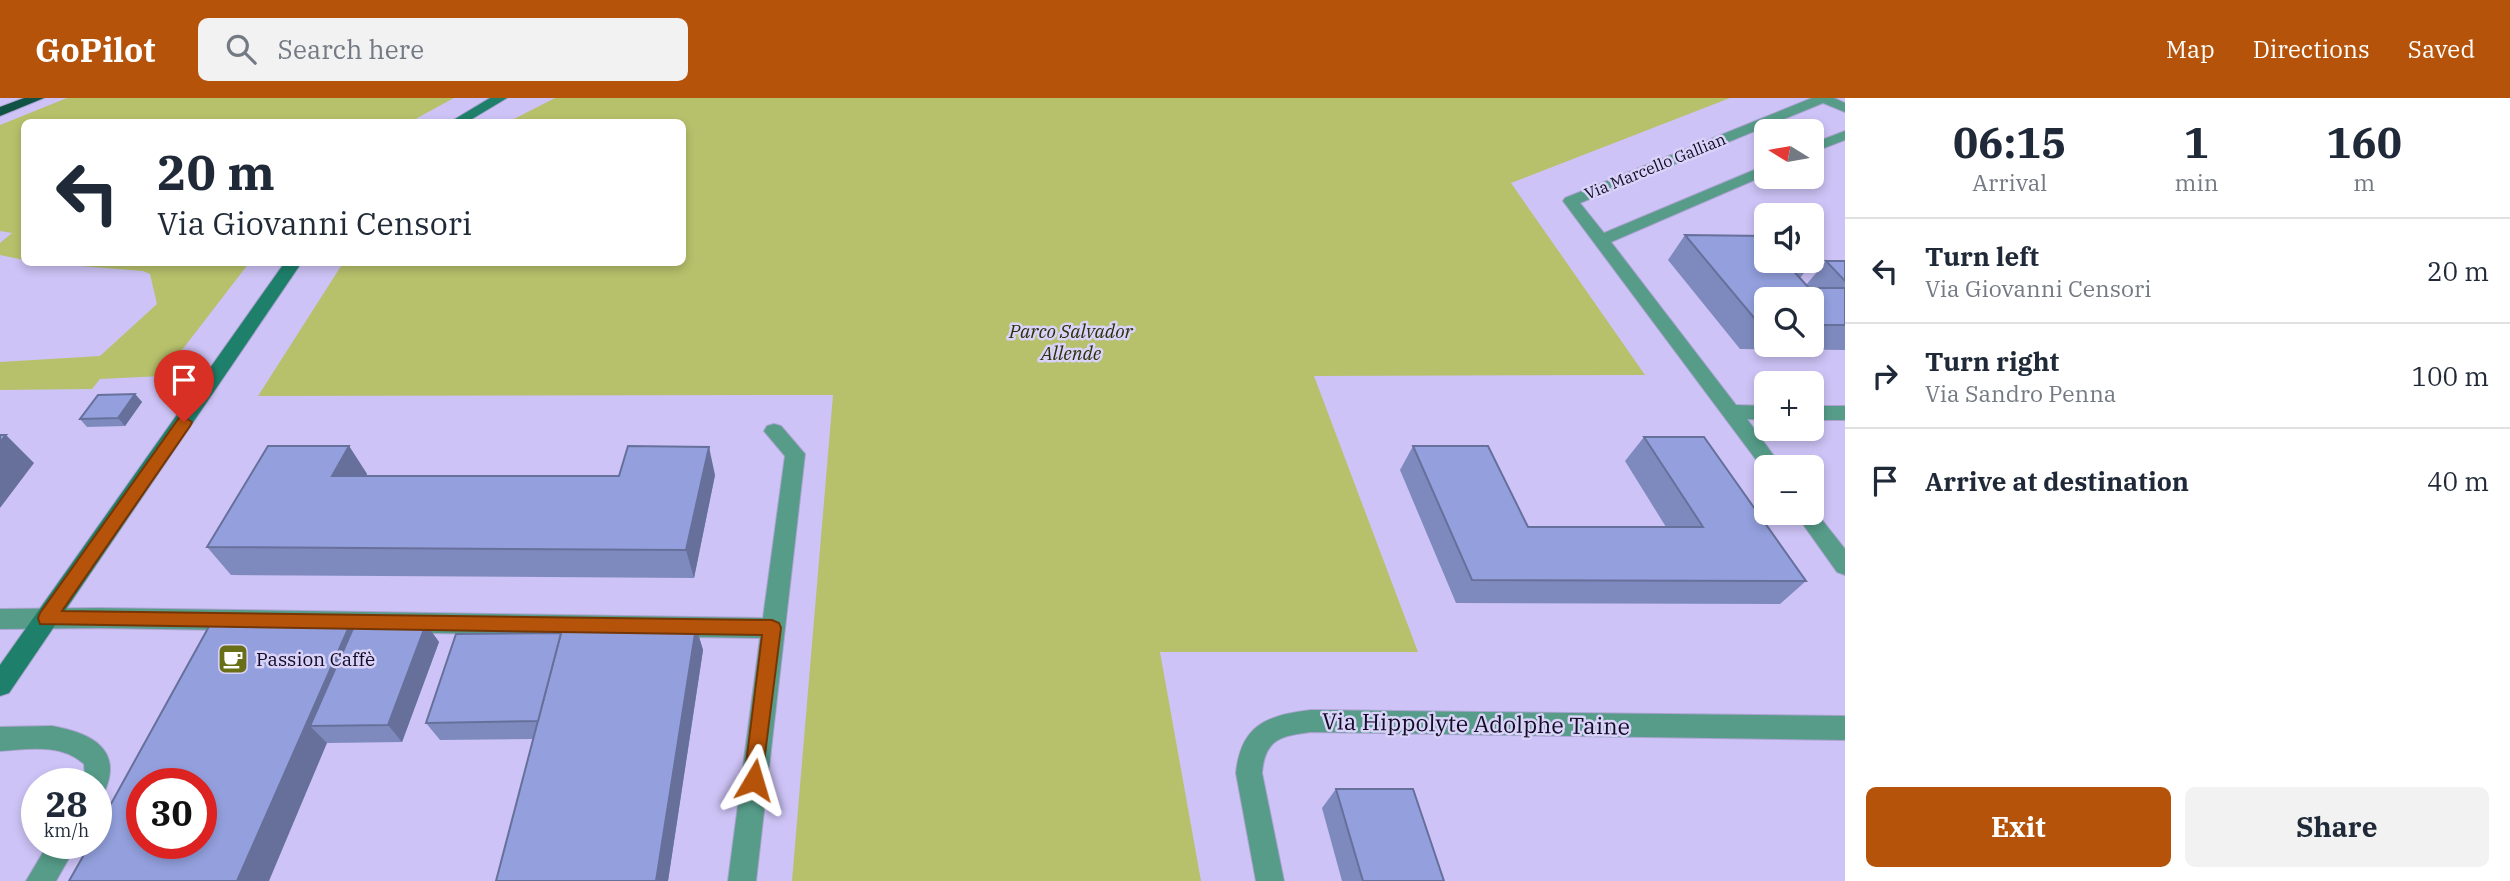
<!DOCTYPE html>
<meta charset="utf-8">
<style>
:root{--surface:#fff;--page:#f2f2f3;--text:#1f2937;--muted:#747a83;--line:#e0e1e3;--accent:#b45309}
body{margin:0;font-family:"IBM Plex Serif",serif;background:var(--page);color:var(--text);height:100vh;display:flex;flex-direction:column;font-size:26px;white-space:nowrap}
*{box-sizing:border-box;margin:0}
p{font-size:23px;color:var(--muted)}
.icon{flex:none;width:38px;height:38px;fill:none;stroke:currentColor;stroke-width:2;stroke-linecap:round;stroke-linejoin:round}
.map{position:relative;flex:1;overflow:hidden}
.drawer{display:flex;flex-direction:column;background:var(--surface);width:665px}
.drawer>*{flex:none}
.guide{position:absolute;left:21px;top:21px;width:665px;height:147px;border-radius:10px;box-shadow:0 4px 10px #0003;background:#fff;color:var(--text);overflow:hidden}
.needle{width:46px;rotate:281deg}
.controls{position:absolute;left:1754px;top:21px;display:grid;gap:14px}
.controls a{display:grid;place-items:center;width:70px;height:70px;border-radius:10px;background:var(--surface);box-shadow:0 4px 10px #0003;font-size:35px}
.speed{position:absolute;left:21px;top:670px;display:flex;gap:14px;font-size:35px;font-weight:700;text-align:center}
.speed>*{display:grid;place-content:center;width:91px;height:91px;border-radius:50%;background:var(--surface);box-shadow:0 4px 10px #0003;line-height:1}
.speed small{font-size:18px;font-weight:400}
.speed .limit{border:10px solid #d22;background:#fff;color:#111}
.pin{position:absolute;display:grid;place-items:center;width:60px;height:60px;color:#fff;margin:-72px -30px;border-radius:50% 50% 50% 0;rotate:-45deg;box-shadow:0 0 7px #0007}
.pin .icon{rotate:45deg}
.me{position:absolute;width:77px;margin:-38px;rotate:7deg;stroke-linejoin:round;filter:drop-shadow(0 0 5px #0008)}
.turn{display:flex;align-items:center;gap:24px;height:147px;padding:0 21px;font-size:32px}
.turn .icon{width:91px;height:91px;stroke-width:2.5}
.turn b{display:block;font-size:49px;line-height:60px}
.eta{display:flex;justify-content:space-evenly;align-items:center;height:119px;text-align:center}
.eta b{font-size:42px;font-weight:700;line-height:49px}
.primary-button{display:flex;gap:14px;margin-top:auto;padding:14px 21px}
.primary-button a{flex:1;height:80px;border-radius:10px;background:var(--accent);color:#fff;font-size:28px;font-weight:700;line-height:80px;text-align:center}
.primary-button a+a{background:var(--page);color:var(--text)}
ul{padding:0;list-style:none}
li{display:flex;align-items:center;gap:21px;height:105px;padding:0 21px;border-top:2px solid var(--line)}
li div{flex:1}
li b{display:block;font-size:26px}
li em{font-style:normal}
header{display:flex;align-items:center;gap:42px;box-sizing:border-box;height:98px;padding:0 35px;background:var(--accent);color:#fff}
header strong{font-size:33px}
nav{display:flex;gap:38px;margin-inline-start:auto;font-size:24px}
.search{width:490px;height:63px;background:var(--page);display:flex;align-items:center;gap:18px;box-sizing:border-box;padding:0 24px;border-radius:10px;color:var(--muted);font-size:26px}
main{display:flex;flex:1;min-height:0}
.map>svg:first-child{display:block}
.green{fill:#b7c16b}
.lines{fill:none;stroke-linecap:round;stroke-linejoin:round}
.street-casing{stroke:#aba2d0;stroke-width:2}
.secondary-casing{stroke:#aba2d0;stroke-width:2}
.highway-casing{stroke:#aba2d0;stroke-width:2}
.street{fill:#569c89;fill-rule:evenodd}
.secondary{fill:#1e806a;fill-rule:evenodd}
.highway{fill:#105344;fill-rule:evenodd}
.wall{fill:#7e8abe;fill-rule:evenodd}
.shaded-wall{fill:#67709b}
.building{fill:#93a0dd;stroke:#67709b;stroke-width:2;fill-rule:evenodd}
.route{fill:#b45309;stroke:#753606;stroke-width:2}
.labels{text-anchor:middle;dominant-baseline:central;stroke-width:5;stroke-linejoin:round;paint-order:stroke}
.far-street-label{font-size:16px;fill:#120c23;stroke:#d9d2f9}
.park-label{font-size:19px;font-style:italic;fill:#2c3009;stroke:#d9d2f9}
.poi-label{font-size:19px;fill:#120c23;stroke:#d9d2f9;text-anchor:start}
.near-street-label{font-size:23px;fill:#120c23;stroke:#d9d2f9}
</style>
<header>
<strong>GoPilot</strong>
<div class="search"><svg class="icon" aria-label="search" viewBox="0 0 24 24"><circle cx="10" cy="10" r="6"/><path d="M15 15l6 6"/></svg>Search here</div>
<nav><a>Map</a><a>Directions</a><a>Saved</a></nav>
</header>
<main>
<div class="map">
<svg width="1845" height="783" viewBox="0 0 1845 783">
<rect width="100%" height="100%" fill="#cdc3f6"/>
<g class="green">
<path d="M67,0h387l-44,24h-386v138l-24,-5v-12l12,-10 -12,-2v-106z"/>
<path d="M555,0h1175l-219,85 134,192 -331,1 104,276h-258l41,229h-409l41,-486 -575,1 85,-133 339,-1v-140h-174z"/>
<path d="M42,165h207l-87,113 -62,3 -8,10 -92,1v-28l100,-6 57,-52 -7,-30 -7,-3z"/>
</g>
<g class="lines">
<g class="street-casing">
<g id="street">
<path d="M1812,0h22l11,5v9l-22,-9 -243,100 24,30 162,-68v10l-155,67 125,163 30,1v14l-19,-1 35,48h-16v6l-203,-272 2,-3z"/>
<path d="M1845,33v9l-34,13v-9z"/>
<rect x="1811" y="308" width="34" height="14"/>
<path d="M774,326l7,2 24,28 -49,427h-28l32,-243 -661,-10 -99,1v-20l99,-1 664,10 22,-162 -21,-25 3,-5z"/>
<path d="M1811,408l34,43v26l-8,-3 -42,-59h16z"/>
<path d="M1311,612l534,6v24l-534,-8c-31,4 -46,7 -49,41l22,108h-28l-20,-108c5,-48 31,-58 75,-63z"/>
<path d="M52,628c39,7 72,23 52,67l-8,3v-12h-14l3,-7 -1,-13c-23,-21 -55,-15 -84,-13v-24z"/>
<path d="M48,746h29l-21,37h-30z"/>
</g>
</g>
<g class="secondary-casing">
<g id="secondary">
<path d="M490,0h17l-40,24h-17z"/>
<path d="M285,164h17l-293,431 -9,3v-31z"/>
</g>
</g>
<g class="highway-casing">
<path id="highway" d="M24,0h20l-44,18v-9z"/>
</g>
<use href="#street" class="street"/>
<use href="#secondary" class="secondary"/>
<use href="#highway" class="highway"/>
</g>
<g class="wall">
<path d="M1685,137l127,28 -12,15 6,7 20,-24h19v89l-105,-1 -72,-89zM1766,201h45v46h-45z"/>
<path d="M135,296l7,8 -17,24 -38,1 -7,-8z"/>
<path d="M1644,339l162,144 -26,23 -324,-1 -56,-133 13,-24 115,81h138l-41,-66z"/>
<path d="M349,348l18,28 -1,2 349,-1 -21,103 -463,-3 -24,-28z"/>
<path d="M352,522l3,4h71l13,18 -37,100 -75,1 -258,138z"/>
<path d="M696,529l7,23 -35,231h-172l37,-142 -93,1 -14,-17 135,-90z"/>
<path d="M1336,691l108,92h-102l-20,-73z"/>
</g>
<g class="shaded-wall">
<path d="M135,296l7,8 -17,24 -7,-8z"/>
<path d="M6,337l28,28 -34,45v-66z"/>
<path d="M349,348l18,28 -16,30 -19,-28z"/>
<path d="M709,349l6,28 -21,103 -8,-28z"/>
<path d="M352,522l17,23 -59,83 17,17 -58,138h-32z"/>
<path d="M426,526l13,18 -37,100 -14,-17z"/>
<path d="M696,529l7,23 -35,231h-12z"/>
</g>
<g class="building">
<path d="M1685,137l81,1v25h43l3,2h-26l23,25h36v37h-34v-26h-45v26h-6z"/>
<path d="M1826,163h19v20z"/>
<path d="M135,296l-17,24 -38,1 18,-24z"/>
<path d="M0,337h6l-6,7z"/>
<path d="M1644,339h60l102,144 -334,-1 -59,-134h75l40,81h175z"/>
<path d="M268,348h81l-17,30h287l9,-30 81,1 -23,103 -479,-3z"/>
<path d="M352,522l-115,261h-168l21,-37h6v-13l116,-210zM142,686h59v60h-59z"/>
<path d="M355,526h71l-38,101 -78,1z"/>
<path d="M696,529l-40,254h-160l66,-252z"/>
<path d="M561,535l-23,88 -112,2 30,-89z"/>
<path d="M1336,691h77l31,92h-81z"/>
</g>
<path class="route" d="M184,319l8,5 -2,4 -128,185 710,9 7,3 2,5 -20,158 -7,3 -7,-3 -3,-6 18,-145 -722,-11 -2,-6 2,-5 139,-195z"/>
<defs>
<g id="cafe-square" transform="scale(1.575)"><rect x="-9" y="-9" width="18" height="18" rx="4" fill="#686f16" stroke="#d9d2f9"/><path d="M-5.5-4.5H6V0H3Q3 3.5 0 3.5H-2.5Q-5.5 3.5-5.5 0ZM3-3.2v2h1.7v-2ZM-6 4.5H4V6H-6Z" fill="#fff"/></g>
</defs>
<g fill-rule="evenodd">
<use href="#cafe-square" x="233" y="561"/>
</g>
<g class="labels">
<g class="far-street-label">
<text transform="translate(1655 68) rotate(-22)">Via Marcello Gallian</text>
</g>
<g class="park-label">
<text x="1071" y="233">Parco Salvador<tspan x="1071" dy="22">Allende</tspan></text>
</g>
<g class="poi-label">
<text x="256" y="561">Passion Caffè</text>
</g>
<g class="near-street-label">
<text transform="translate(1476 625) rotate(1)">Via Hippolyte Adolphe Taine</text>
</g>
</g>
</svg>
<div class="controls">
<a><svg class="needle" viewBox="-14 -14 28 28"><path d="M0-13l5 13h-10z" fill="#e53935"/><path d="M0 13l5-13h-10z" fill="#747a83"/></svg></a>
<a><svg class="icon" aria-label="sound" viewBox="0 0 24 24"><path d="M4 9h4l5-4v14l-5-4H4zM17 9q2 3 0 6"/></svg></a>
<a><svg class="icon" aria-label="search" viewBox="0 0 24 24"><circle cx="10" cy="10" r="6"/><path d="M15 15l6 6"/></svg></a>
<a>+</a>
<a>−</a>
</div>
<div class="speed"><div>28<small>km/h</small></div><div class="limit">30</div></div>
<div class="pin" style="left:184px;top:324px;background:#d93025"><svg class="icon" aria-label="arrive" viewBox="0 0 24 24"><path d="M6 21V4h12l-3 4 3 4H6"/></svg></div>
<svg class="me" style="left:754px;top:682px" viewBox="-20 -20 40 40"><path d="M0-17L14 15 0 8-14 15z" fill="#b45309" stroke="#fff" stroke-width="4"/></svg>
<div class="guide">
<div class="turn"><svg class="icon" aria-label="left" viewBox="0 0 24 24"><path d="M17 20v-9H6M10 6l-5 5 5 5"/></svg><div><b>20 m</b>Via Giovanni Censori</div></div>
</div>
</div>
<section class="drawer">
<div class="eta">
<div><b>06:15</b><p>Arrival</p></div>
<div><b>1</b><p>min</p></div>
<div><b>160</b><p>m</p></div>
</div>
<ul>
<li><svg class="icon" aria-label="left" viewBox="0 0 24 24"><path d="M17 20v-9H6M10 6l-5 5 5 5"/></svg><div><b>Turn left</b><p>Via Giovanni Censori</p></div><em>20 m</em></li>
<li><svg class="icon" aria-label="right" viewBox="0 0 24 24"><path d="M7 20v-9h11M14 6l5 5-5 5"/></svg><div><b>Turn right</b><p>Via Sandro Penna</p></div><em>100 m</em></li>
<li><svg class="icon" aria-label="arrive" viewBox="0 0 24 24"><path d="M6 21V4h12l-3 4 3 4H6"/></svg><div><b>Arrive at destination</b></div><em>40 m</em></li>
</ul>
<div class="primary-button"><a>Exit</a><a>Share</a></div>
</section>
</main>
